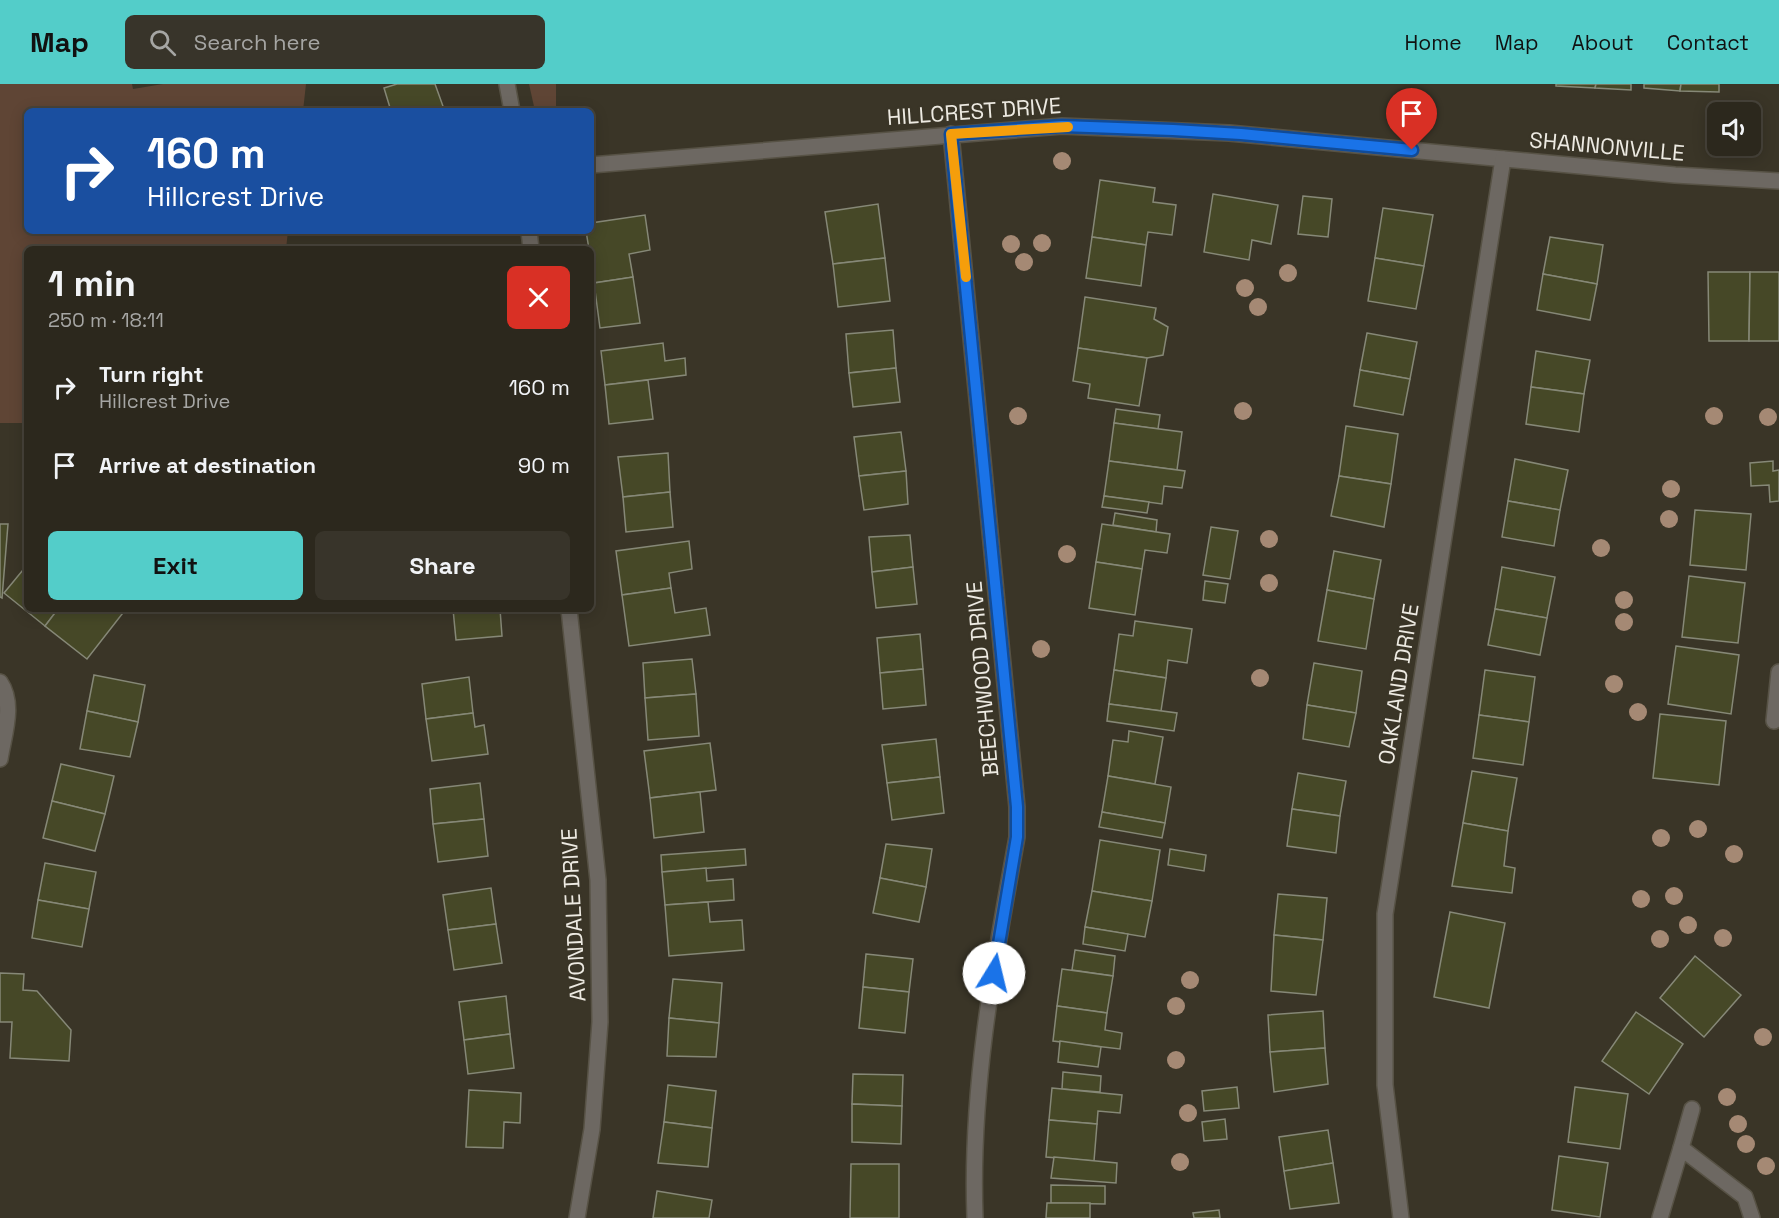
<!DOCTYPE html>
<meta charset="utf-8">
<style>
:root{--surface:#2c281d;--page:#38342a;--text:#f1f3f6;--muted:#a6a6a4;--line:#48443b;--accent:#53cdc9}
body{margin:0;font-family:"Space Grotesk",sans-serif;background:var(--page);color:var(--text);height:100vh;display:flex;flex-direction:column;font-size:22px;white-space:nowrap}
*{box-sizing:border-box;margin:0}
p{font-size:20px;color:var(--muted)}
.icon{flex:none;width:33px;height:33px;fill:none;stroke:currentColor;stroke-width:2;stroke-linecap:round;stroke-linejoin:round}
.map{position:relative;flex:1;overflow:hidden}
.drawer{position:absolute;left:24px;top:162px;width:570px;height:366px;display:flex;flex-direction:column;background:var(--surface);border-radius:9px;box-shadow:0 3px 15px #0003,0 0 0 2px var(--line)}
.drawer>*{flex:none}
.top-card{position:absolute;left:24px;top:24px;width:570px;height:126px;border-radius:9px;box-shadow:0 3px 15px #0003,0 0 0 2px var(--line);background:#1a4fa0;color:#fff;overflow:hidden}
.fabs{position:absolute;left:1707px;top:18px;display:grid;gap:12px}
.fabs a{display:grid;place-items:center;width:54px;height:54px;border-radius:9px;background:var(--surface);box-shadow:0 3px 15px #0003,0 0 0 2px var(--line);font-size:30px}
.pin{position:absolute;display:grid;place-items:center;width:51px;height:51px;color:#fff;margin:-62px -26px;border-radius:50% 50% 50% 0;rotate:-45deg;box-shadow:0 0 6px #0007}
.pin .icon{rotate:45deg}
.me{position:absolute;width:66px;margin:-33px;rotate:9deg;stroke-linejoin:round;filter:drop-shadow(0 0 4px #0008)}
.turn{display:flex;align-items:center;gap:21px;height:126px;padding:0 24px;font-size:27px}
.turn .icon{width:78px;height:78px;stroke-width:2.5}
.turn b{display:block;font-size:42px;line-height:51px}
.round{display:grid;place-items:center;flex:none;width:63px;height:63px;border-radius:9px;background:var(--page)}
.headline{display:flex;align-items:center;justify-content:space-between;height:102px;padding:0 24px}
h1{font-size:36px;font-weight:600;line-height:45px}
.action{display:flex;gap:12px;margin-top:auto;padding:12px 24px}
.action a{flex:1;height:69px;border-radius:9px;background:var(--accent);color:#111;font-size:24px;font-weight:600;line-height:69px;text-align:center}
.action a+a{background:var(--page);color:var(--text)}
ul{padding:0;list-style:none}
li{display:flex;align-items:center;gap:18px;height:78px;padding:0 24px}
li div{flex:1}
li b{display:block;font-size:22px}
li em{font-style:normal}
header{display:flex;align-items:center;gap:36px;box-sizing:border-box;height:84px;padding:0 30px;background:var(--accent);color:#111}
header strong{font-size:28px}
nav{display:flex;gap:33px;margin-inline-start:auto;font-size:21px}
.search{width:420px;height:54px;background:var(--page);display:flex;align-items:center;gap:15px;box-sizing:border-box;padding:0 21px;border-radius:9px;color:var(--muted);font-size:22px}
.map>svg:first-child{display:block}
.green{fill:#5f4535}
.building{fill:#464827;stroke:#868877;stroke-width:1.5}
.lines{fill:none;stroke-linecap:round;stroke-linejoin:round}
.minor-casing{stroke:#575245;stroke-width:18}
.minor{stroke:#6d6862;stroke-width:15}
.tree{fill:#a58974}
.route-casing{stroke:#114b97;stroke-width:15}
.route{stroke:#1a73e8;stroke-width:10}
.slow{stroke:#f59e0b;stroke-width:10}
.labels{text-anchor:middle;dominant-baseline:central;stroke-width:4.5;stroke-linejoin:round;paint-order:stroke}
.street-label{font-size:22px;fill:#edeae2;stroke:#3a3527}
</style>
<header>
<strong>Map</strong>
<div class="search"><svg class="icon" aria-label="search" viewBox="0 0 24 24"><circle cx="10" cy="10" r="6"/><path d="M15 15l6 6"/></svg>Search here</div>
<nav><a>Home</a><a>Map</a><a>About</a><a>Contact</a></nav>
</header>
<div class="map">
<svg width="1779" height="1134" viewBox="0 0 1779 1134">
<rect width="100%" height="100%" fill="#3a3527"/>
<g class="green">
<path d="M0,0h132l1,5 30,-5h143l-3,27h-276v120h261l-2,18h-259v174h-27z"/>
<path d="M529,0h27v27h-21z"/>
</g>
<g class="building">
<path d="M397,0h38l9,25 -6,2h-47l-7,-23z"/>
<path d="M1556,0h40l-1,4 -39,-2z"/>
<path d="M1596,0h35v6l-36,-2z"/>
<path d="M1644,0h37l-1,7 -36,-3z"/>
<path d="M1681,0h38v8l-39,-1z"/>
<path d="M1100,96l55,8 -2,14 23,3 -4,30 -24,-3 -2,13 -54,-8z"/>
<path d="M1213,110l65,11 -7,39 -19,-4 -3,20 -45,-8z"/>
<path d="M1303,112l29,3 -4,38 -30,-3z"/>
<path d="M878,120l7,54 -52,6 -8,-52z"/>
<path d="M1383,124l50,7 -9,51 -49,-8z"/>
<path d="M645,131l5,35 -21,4 4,23 -39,6 -3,-34h-2l-3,-18h5v-8z"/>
<path d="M1092,153l54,8 -5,41 -55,-8z"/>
<path d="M1550,153l53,8 -6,39 -54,-10z"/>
<path d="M885,174l5,43 -52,6 -5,-43z"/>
<path d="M1375,174l49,8 -8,43 -48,-8z"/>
<path d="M1708,188h42l-1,69h-40z"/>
<path d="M1750,188h29v69h-30z"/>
<path d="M1543,190l54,10 -7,36 -53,-10z"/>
<path d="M633,193l7,46 -40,5 -6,-45z"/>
<path d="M1085,213l71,11 -2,11 14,8 -5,28 -16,3 -69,-10z"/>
<path d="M893,246l3,38 -47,5 -3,-39z"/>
<path d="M1367,249l50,9 -7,37 -50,-9z"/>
<path d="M663,259l2,18 20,-3 1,17 -81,10 -4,-34z"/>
<path d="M1078,264l69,10 -8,48 -51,-8 2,-14 -17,-3z"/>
<path d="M1536,267l54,9 -6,34 -53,-7z"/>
<path d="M896,284l4,34 -47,5 -4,-34z"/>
<path d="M1360,286l50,9 -7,36 -49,-9z"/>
<path d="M648,296l5,39 -44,5 -4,-39z"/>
<path d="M1531,303l53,7 -5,38 -53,-8z"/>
<path d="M1116,325l44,6 -2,14 -44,-6z"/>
<path d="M1114,339l68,9 -5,38 -68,-9z"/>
<path d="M1346,342l52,8 -7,50 -52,-8z"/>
<path d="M901,348l5,39 -47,5 -5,-39z"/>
<path d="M668,369l2,39 -47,5 -5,-40z"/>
<path d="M1515,375l53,11 -8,40 -52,-9z"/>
<path d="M1109,377l76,10 -3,17 -18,-2 -2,18 -58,-8z"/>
<path d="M1773,377v10l6,-1v31l-9,1 -1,-17 -18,1 -1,-23z"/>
<path d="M906,387l2,33 -44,6 -5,-34z"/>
<path d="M1339,392l52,8 -7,43 -53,-11z"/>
<path d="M670,408l3,35 -47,5 -3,-35z"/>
<path d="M1104,412l45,6 -2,11 -45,-6z"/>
<path d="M1508,417l52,9 -6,36 -52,-9z"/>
<path d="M1695,426l56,4 -5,56 -56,-5z"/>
<path d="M1115,429l42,7 -1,12 -43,-7z"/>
<path d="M0,440h8l-6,74 -2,-1z"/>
<path d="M1102,440l68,10 -3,19 -22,-3 -3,19 -46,-7z"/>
<path d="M1211,443l27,4 -8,48 -27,-4z"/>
<path d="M910,451l3,32 -41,5 -3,-35z"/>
<path d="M689,457l3,28 -23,4 2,15 -49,7 -6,-44z"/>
<path d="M1334,467l47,9 -7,39 -47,-9z"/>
<path d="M1096,478l46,7 -7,46 -46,-7z"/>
<path d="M27,481v44h31l-13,17 -41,-33z"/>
<path d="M913,483l4,37 -41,4 -4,-36z"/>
<path d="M1502,483l53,10 -8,41 -52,-9z"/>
<path d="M1689,492l56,7 -7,60 -56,-6z"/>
<path d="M1205,497l23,3 -3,19 -22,-3z"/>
<path d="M671,504l4,25 31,-5 4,27 -81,11 -7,-51z"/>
<path d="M1327,506l47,9 -8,50 -48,-8z"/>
<path d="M58,525h68l-39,50 -42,-33z"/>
<path d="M453,525h47l2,27 -46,4z"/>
<path d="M1495,525l52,9 -7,37 -52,-10z"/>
<path d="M1135,537l57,8 -5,34 -19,-3 -2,18 -52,-8 5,-36 14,2z"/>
<path d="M920,550l3,35 -43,4 -3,-35z"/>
<path d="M1676,562l63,9 -8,59 -63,-10z"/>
<path d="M692,575l4,35 -51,4 -2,-35z"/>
<path d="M1314,579l48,8 -6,42 -49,-8z"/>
<path d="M923,585l3,36 -43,4 -3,-36z"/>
<path d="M1114,586l52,8 -5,33 -52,-7z"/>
<path d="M1485,586l50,7 -6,45 -50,-7z"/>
<path d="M94,591l51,10 -7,37 -51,-11z"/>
<path d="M469,593l4,36 -47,6 -4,-35z"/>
<path d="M696,610l3,42 -51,4 -3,-42z"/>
<path d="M1109,620l68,9 -3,18 -67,-10z"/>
<path d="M1307,621l49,8 -7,34 -46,-8z"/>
<path d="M87,627l51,11 -8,35 -50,-8z"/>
<path d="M473,629l2,14 9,-2 4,29 -56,7 -6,-42z"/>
<path d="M1660,630l66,7 -7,64 -66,-7z"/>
<path d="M1479,631l50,7 -6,43 -50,-7z"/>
<path d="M1129,647l34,6 -8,47 -47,-8 5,-36 15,2z"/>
<path d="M936,655l4,38 -53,6 -5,-38z"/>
<path d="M710,659l6,47 -66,8 -6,-47z"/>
<path d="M61,680l53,12 -9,38 -53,-13z"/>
<path d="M1472,687l45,7 -9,53 -45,-8z"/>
<path d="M1298,689l48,8 -6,35 -48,-7z"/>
<path d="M1108,692l63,11 -6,36 -63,-11z"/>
<path d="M940,693l4,36 -52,7 -5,-37z"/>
<path d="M480,699l4,36 -51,5 -3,-35z"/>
<path d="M700,708l4,40 -50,6 -4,-40z"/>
<path d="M52,717l53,13 -10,37 -52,-13z"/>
<path d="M1292,725l48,7 -4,37 -49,-7z"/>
<path d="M1102,728l63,11 -3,15 -63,-11z"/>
<path d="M484,735l4,37 -50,6 -5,-38z"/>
<path d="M1463,739l45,8 -4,35 11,2 -3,25 -60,-7z"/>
<path d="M1100,756l60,10 -8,51 -60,-10z"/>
<path d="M886,760l46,5 -6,38 -46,-9z"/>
<path d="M745,765l1,16 -84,7 -1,-17z"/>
<path d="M1170,765l36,6 -2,16 -36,-6z"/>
<path d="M45,779l51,9 -7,37 -51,-9z"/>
<path d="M706,784l1,13 26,-2 1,21 -69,5 -3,-33z"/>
<path d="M880,794l46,9 -7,35 -46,-9z"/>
<path d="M491,804l5,36 -48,6 -5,-35z"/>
<path d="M1092,807l60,10 -7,36 -60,-10z"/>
<path d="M1278,810l49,4 -4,42 -49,-5z"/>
<path d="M38,816l51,9 -7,38 -50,-9z"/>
<path d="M708,818l2,20 32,-2 2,30 -75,6 -4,-51z"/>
<path d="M1450,828l55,11 -16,85 -55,-11z"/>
<path d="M496,840l6,39 -48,7 -6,-40z"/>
<path d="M1085,843l43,7 -3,17 -42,-7z"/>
<path d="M1274,851l49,5 -7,55 -45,-4z"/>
<path d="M1075,866l40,6 -2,20 -41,-6z"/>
<path d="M866,870l47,5 -4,33 -46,-5z"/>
<path d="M1695,872l46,39 -37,42 -44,-39z"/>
<path d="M1062,885l51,7 -6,37 -50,-7z"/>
<path d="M0,889l24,1 -1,16 14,1 34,39 -2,31 -59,-3 2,-36h-12z"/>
<path d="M673,895l49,4 -3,40 -50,-5z"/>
<path d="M863,903l46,5 -4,41 -46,-5z"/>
<path d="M506,912l4,38 -46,6 -5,-38z"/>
<path d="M1057,922l50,7 -2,17 17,3 -2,16 -67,-8z"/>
<path d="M1323,927l2,37 -55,4 -2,-37z"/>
<path d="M1636,928l47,32 -34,50 -47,-33z"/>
<path d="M669,934l50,5 -3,34 -49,-1z"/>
<path d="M510,950l4,34 -46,6 -4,-34z"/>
<path d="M1060,957l41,6 -3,20 -40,-5z"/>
<path d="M1325,964l3,36 -54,8 -4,-40z"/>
<path d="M1063,988l38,4 -1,16 -38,-3z"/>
<path d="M853,990l50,1 -1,31 -50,-2z"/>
<path d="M668,1001l48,6 -4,37 -48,-6z"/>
<path d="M1237,1003l2,21 -35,3 -2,-20z"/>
<path d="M1575,1003l53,7 -8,55 -52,-7z"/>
<path d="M1052,1004l70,7 -2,18 -22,-2 -1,13 -48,-4z"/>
<path d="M469,1006l52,3 -1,30 -16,-1 -1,26 -37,-1z"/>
<path d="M852,1020l50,2 -1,38 -49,-2z"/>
<path d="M1225,1035l2,20 -23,2 -2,-19z"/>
<path d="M1049,1036l48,4 -3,37 -48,-4z"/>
<path d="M664,1038l48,6 -4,39 -50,-4z"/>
<path d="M1328,1046l5,33 -49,8 -5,-34z"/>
<path d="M1559,1072l49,7 -8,54 -48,-7z"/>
<path d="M1054,1073l63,6 -1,20 -65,-5z"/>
<path d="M1333,1079l6,40 -49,6 -6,-38z"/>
<path d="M851,1080h48v54h-49z"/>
<path d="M1051,1101l54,1v18l-54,-1z"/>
<path d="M657,1107l55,9 -3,18h-56z"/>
<path d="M1047,1119h43v15h-44z"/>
<path d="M1219,1126l1,8h-26l-1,-5z"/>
</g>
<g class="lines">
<g class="minor-casing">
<g id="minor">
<path d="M507,0l5,27"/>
<path d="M951,50l66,673v30c-23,126 -47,252 -42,381"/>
<path d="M591,81l471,-39 167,7 446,42 104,6"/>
<path d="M529,147l2,18"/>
<path d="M569,525l29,271 2,142 -8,107 -15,89"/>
<path d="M0,598c15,22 4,52 0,77"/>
<path d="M1774,637l5,-49"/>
<path d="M1681,1064l11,-39"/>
<path d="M1401,1134l-16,-133v-171l118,-755"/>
<path d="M1660,1134l21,-70 64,49 7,21"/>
</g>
</g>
<use href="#minor" class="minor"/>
</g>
<g class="tree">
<circle cx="1062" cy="77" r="9"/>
<circle cx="1042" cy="159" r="9"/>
<circle cx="1011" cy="160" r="9"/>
<circle cx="1024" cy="178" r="9"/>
<circle cx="1288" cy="189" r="9"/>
<circle cx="1245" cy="204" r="9"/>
<circle cx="1258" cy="223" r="9"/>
<circle cx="1243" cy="327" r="9"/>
<circle cx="1018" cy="332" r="9"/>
<circle cx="1714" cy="332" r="9"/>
<circle cx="1768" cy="333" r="9"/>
<circle cx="1671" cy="405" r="9"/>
<circle cx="1669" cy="435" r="9"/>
<circle cx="1269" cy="455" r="9"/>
<circle cx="1601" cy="464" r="9"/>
<circle cx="1067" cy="470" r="9"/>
<circle cx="1269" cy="499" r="9"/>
<circle cx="1624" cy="516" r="9"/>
<circle cx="1624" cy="538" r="9"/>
<circle cx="1041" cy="565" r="9"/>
<circle cx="1260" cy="594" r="9"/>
<circle cx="1614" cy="600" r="9"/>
<circle cx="1638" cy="628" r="9"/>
<circle cx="1698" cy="745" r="9"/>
<circle cx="1661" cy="754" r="9"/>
<circle cx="1734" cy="770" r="9"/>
<circle cx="1674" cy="812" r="9"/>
<circle cx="1641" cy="815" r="9"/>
<circle cx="1688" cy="841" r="9"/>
<circle cx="1723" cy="854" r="9"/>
<circle cx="1660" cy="855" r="9"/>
<circle cx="1190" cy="896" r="9"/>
<circle cx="1176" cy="922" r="9"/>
<circle cx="1763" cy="953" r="9"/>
<circle cx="1176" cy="976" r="9"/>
<circle cx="1727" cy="1013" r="9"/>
<circle cx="1188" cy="1029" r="9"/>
<circle cx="1738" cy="1040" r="9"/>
<circle cx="1746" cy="1060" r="9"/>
<circle cx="1180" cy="1078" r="9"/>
<circle cx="1766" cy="1082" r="9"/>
</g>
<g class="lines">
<g class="route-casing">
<path id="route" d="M994,889l23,-136v-30l-66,-673 111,-8 111,4 68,4 171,16"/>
</g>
<use href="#route" class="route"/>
<path class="slow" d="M966,193l-15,-143 117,-7"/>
</g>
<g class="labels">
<g class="street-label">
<text transform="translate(974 27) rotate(-4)">HILLCREST DRIVE</text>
<text transform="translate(1607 62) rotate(5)">SHANNONVILLE</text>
<text transform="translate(982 595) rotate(-95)">BEECHWOOD DRIVE</text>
<text transform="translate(1398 600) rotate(-81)">OAKLAND DRIVE</text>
<text transform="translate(573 831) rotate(-93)">AVONDALE DRIVE</text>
</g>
</g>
</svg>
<div class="fabs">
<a><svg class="icon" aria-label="sound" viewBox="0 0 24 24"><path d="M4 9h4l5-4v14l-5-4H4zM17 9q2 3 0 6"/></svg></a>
</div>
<div class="pin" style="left:1412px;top:66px;background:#d93025"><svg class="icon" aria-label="arrive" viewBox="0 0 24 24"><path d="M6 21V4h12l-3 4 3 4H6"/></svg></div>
<svg class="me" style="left:994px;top:889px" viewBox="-20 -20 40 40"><circle r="19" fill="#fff"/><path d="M0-13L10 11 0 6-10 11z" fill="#1a73e8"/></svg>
<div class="top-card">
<div class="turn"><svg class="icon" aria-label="right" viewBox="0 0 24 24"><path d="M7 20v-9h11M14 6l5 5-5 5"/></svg><div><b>160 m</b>Hillcrest Drive</div></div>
</div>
<section class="drawer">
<div class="headline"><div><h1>1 min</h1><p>250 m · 18:11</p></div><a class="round" style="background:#d93025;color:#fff"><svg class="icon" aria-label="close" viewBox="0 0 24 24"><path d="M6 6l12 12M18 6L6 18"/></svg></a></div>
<ul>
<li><svg class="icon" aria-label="right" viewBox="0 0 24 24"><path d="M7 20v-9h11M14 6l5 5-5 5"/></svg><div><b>Turn right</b><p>Hillcrest Drive</p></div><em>160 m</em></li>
<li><svg class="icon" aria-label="arrive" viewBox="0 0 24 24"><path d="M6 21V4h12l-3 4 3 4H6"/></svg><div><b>Arrive at destination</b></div><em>90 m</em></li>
</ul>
<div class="action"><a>Exit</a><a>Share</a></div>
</section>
</div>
